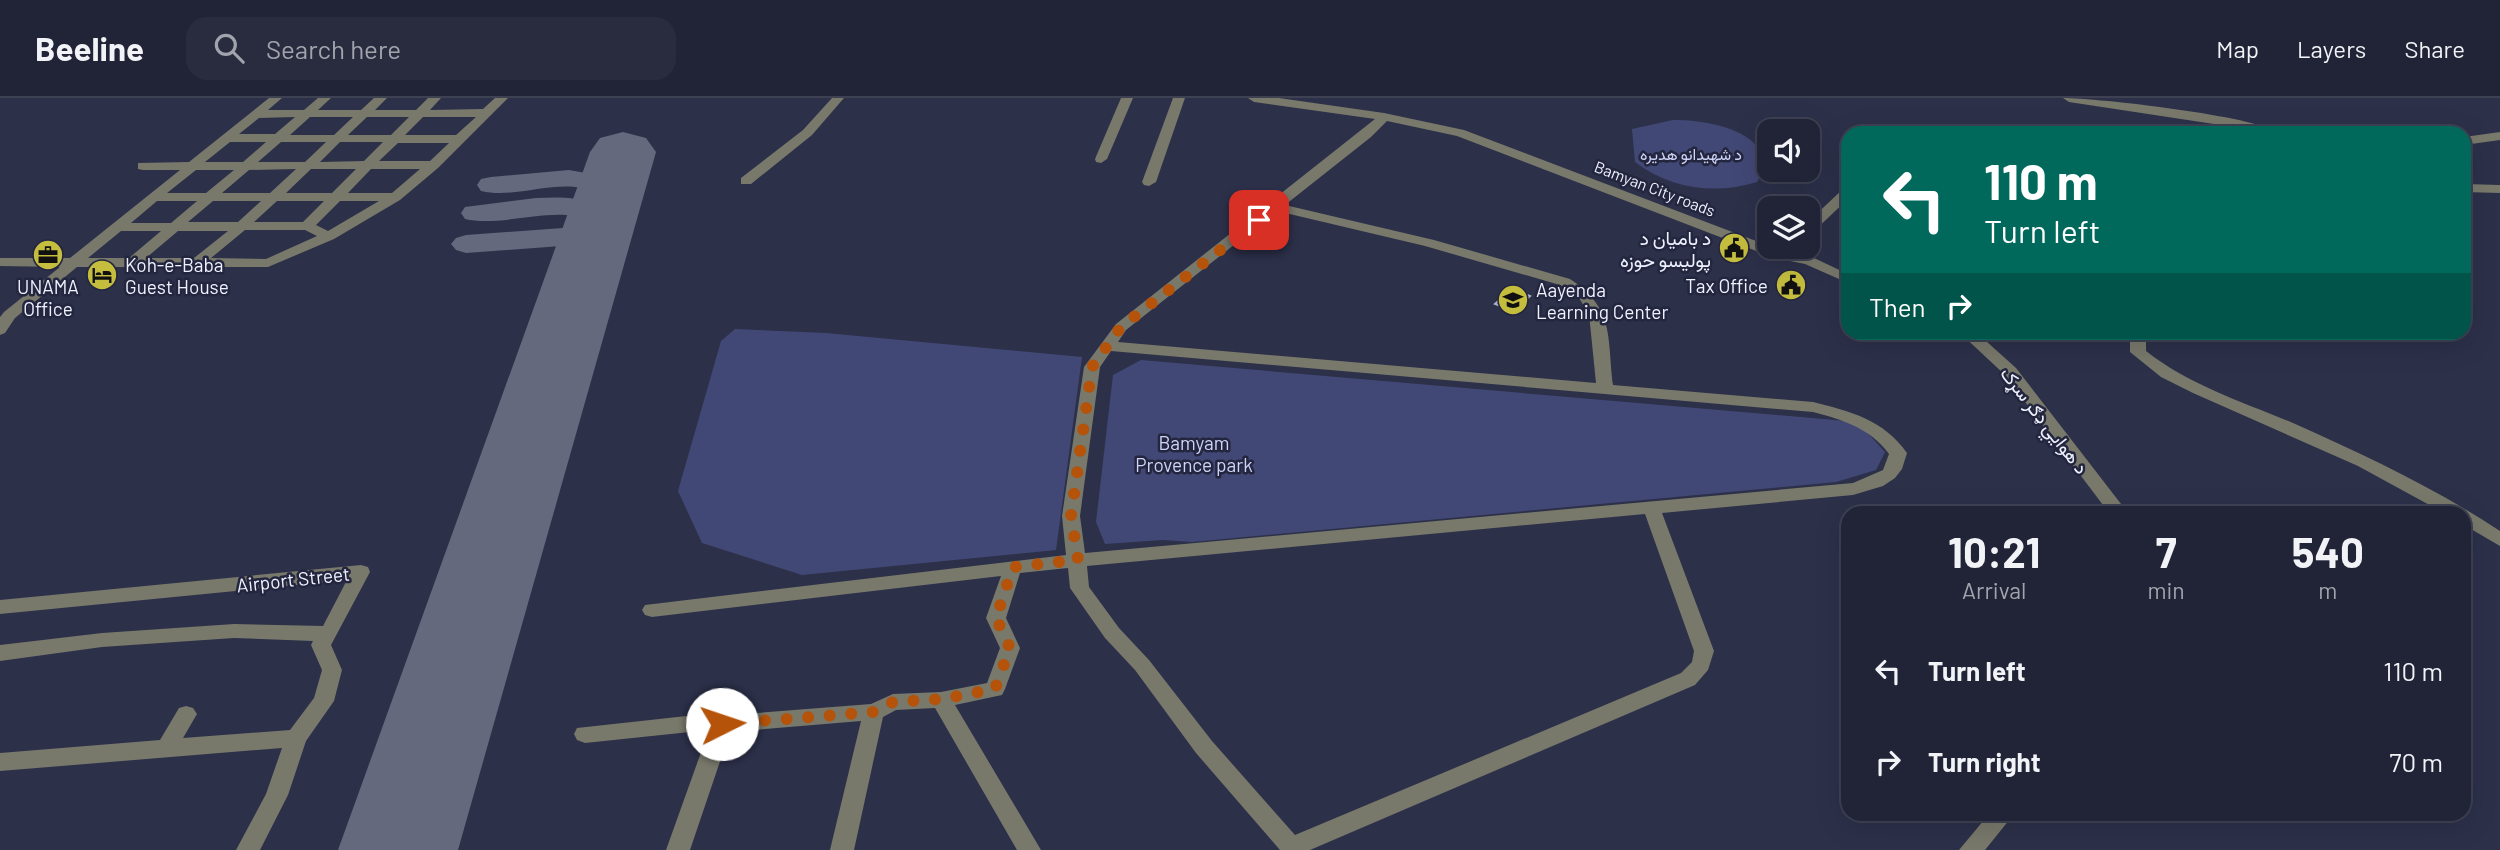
<!DOCTYPE html>
<meta charset="utf-8">
<style>
:root{--surface:#212437;--page:#292c3f;--text:#f1f3f6;--muted:#a2a4ad;--line:#3e4152}
body{margin:0;font-family:Barlow,Vazirmatn,sans-serif;background:var(--page);color:var(--text);height:100vh;display:flex;flex-direction:column;font-size:26px;white-space:nowrap}
*{box-sizing:border-box;margin:0}
p{font-size:23px;color:var(--muted)}
.icon{flex:none;width:38px;height:38px;fill:none;stroke:currentColor;stroke-width:2;stroke-linecap:round;stroke-linejoin:round}
.map{position:relative;flex:1;overflow:hidden}
.drawer{position:absolute;left:1841px;top:408px;width:630px;height:315px;display:flex;flex-direction:column;background:var(--surface);border-radius:21px;box-shadow:0 7px 28px #0002,0 0 0 2px var(--line)}
.drawer>*{flex:none}
.guide{position:absolute;left:1841px;top:28px;width:630px;height:214px;border-radius:21px;box-shadow:0 7px 28px #0002,0 0 0 2px var(--line);background:#00695c;color:#fff;overflow:hidden}
.tools{position:absolute;left:1757px;top:21px;display:grid;gap:14px}
.tools a{display:grid;place-items:center;width:63px;height:63px;border-radius:14px;background:var(--surface);box-shadow:0 7px 28px #0002,0 0 0 2px var(--line);font-size:35px}
.pin{position:absolute;display:grid;place-items:center;width:60px;height:60px;color:#fff;margin:-30px;border-radius:14px;box-shadow:0 4px 10px #0006}
.me{position:absolute;width:77px;margin:-38px;rotate:86deg;stroke-linejoin:round;filter:drop-shadow(0 0 5px #0008)}
.turn{display:flex;align-items:center;gap:24px;height:147px;padding:0 28px;font-size:32px}
.turn .icon{width:91px;height:91px;stroke-width:2.5}
.turn b{display:block;font-size:49px;line-height:60px}
.then{display:flex;align-items:center;height:66px;padding:0 28px;background:#0003;gap:14px;font-size:26px}
.eta{display:flex;justify-content:space-evenly;align-items:center;height:119px;text-align:center}
.eta b{font-size:42px;font-weight:700;line-height:49px}
ul{padding:0;list-style:none}
li{display:flex;align-items:center;gap:21px;height:91px;padding:0 28px}
li div{flex:1}
li b{display:block;font-size:26px}
li em{font-style:normal}
header{display:flex;align-items:center;gap:42px;box-sizing:border-box;height:98px;padding:0 35px;background:var(--surface);border-bottom:2px solid var(--line)}
header strong{font-size:33px}
nav{display:flex;gap:38px;margin-inline-start:auto;font-size:24px}
.search{width:490px;height:63px;background:var(--page);display:flex;align-items:center;gap:18px;box-sizing:border-box;padding:0 24px;border-radius:21px;color:var(--muted);font-size:26px}
.map>svg:first-child{display:block}
.green{fill:#424875}
.lines{fill:none;stroke-linecap:round;stroke-linejoin:round}
.taxiway{fill:#65697e;fill-rule:evenodd}
.runway{fill:#65697e;fill-rule:evenodd}
.building{fill:#5f6480;stroke:#a8aecc;stroke-width:2}
.minor{fill:#78786b;fill-rule:evenodd}
.route{stroke:#b45309;stroke-width:12;stroke-dasharray:0 21.6}
.labels{text-anchor:middle;dominant-baseline:central;stroke-width:5;stroke-linejoin:round;paint-order:stroke}
.far-park-label{font-size:16px;fill:#ced4f7;stroke:#23263e}
.far-street-label{font-size:16px;fill:#eef1fe;stroke:#23263e}
.poi-label{font-size:19px;fill:#eef1fe;stroke:#23263e;text-anchor:end}
.street-label{font-size:19px;fill:#eef1fe;stroke:#23263e}
.park-label{font-size:19px;fill:#ced4f7;stroke:#23263e}
</style>
<header>
<strong>Beeline</strong>
<div class="search"><svg class="icon" aria-label="search" viewBox="0 0 24 24"><circle cx="10" cy="10" r="6"/><path d="M15 15l6 6"/></svg>Search here</div>
<nav><a>Map</a><a>Layers</a><a>Share</a></nav>
</header>
<div class="map">
<svg width="2500" height="752" viewBox="0 0 2500 752">
<rect width="100%" height="100%" fill="#2c3049"/>
<g class="green">
<path d="M1673,22c34,-1 111,13 84,62 -41,13 -87,7 -122,-20l-3,-33z"/>
<path d="M735,231l91,4 256,24 -26,193 -254,25 -100,-32 -24,-52 43,-150z"/>
<path d="M1141,262l705,61 19,9 20,22 -9,18 -40,12 -644,60 -29,-2 -58,4 -9,-22 17,-147z"/>
</g>
<g class="lines">
<g class="taxiway">
<path d="M569,72l39,7 15,18 -4,6c-21,5 -24,-13 -44,-14 -30,-3 -64,11 -94,4l-4,-6 4,-6 10,-2z"/>
<path d="M536,100c31,-1 60,-3 78,25l-4,6c-24,6 -22,-12 -44,-14 -32,-2 -72,11 -101,4l-4,-6 4,-6z"/>
<path d="M563,130l30,9 12,16 -4,6 -11,3 -11,-3 -7,-10 -11,-3 -95,7 -10,-3 -5,-6 5,-6 10,-3z"/>
</g>
<path class="runway" d="M623,34l23,6 10,14 -198,698h-120l252,-698 10,-14z"/>
</g>
<g class="building">
<path d="M1789,178l13,4 -10,15 -13,-4z"/>
<path d="M1512,191l18,7 -16,15 -19,-7z"/>
</g>
<g class="lines">
<g class="minor">
<path d="M269,0h13l-14,12h36l14,-12h13l-13,12h43l13,-12h13l-12,12h41l12,-12h13l-11,12 53,-1 12,-11h13l-70,70 -38,32 -66,39 -66,28h-131l-7,2 -6,-2h-47l-62,51 -10,15 -5,2v-18l4,-5 56,-45 -60,-1v-8h70l110,-88h-37l-5,-1v-6l51,-1zM295,19l-20,17h-36l20,-16zM310,19h43l-19,18h-44zM367,19h42l-18,18h-43zM423,19h53l-20,18h-51zM230,44h36l-23,20h-38zM281,44h45l-21,20h-47zM340,44h43l-19,19 -44,1zM398,45h51l-19,18h-51zM296,71l-26,24h-48l27,-23zM311,71h45l-24,24h-46zM371,71h49l-28,24h-44zM196,72h38l-28,23h-39zM157,103h40l-26,22h-40zM213,103h48l-23,21h-50zM277,103h47l-21,21h-49zM340,103h39l-51,30 -12,-6zM305,132l12,6 -51,23 -55,-1 34,-28zM121,133h40l-32,27h-41zM178,133h50l-34,27h-48z"/>
<path d="M832,0h12l-32,37 -61,49h-10v-6l62,-48z"/>
<path d="M1121,0h12l-26,61 -6,4 -5,-1 -1,-3z"/>
<path d="M1173,0h12l-29,84 -7,4 -5,-1 -2,-3z"/>
<path d="M1248,0h31l105,15 80,17 300,114 5,-1v4h19l-6,4 32,7 34,16v9l-43,-19 -44,-9 -2,-3 -302,-116 -70,-15 -16,16 -86,68 149,35 136,39c45,30 37,57 43,106l200,17c37,9 71,18 94,51l-5,16 -7,9 -12,8 -30,9 -191,18 52,138 -6,19 -13,15 -385,165h-30l-84,-97 -61,-83 -30,-32 -35,-50 -2,-20 -48,5 -14,45 14,30 -15,41 -3,6 -47,10 86,145h-24l-82,-142 -39,2 -13,7 -29,133h-24l31,-129 -131,11 -40,118h-24l43,-120 -124,13 -8,-3 -3,-6 3,-6 146,-16 8,3 140,-11 22,-10 48,-2 46,-9 13,-35 -14,-30 15,-42 -349,41 -7,-2 -3,-5 3,-5 421,-50 -4,-39 22,-149 32,-43 259,-205 -121,-17zM1277,113l148,35 135,39 19,13 10,16 7,69 -478,-41 8,-12zM1111,253l702,61c30,8 57,16 76,42l-6,16 -30,13 -768,70 -5,-37 20,-149zM1645,416l49,137 -2,11 -11,11 -386,162 -83,-94 -63,-81 -30,-32 -30,-41 -2,-21z"/>
<path d="M2063,0c34,0 194,18 215,35h-21l-30,-7 -158,-24z"/>
<path d="M2500,34v8l-36,5v-8z"/>
<path d="M2464,86l36,1v8l-36,-1z"/>
<path d="M1848,90v11l-35,33 -5,1v-11l35,-33z"/>
<path d="M1959,234h17l40,36 112,145h-19l-105,-139z"/>
<path d="M2134,234h15l-3,8v11c43,34 97,51 147,72 72,32 142,65 207,108v15l-36,-21v-12h-20l-86,-47 -165,-73 -32,-16 -31,-25v-12z"/>
<path d="M361,467l7,2 2,5 -39,73 11,25 -8,31 -28,40 -18,54 -28,55h-24l30,-56 16,-46 -282,23v-18l160,-13 19,-32 7,-2 7,2 4,6 -14,24 107,-8 24,-32 8,-28 -11,-25 2,-4 -79,-3 -132,9 -102,14v-16l102,-12 132,-9 89,2 24,-46 -347,34v-14z"/>
<path d="M1989,716h25l-29,36h-26z"/>
</g>
</g>
<g class="lines">
<path class="route" d="M722,626l152,-12 19,-10 48,-3 54,-10 15,-41 -14,-30 17,-51 65,-7 -7,-44 21,-149 29,-40 138,-107"/>
</g>
<defs>
<g id="civic-disc" transform="scale(1.575)"><circle r="9.5" fill="#c4bd3e" stroke="#23263e"/><path d="M-.6-6.5H3V-4.5H.6V-3L4-1V1h2V6H-6V1h2V-1L-.6-3ZM-1.2 2.5V6h2.4V2.5Z" fill="#111"/></g>
<g id="office-disc" transform="scale(1.575)"><circle r="9.5" fill="#c4bd3e" stroke="#23263e"/><path d="M-6-3h4V-5.5h4V-3h4V5H-6ZM-1-4.5V-3h2v-1.5ZM-6 0V1H6V0Z" fill="#111"/></g>
<g id="hotel-disc" transform="scale(1.575)"><circle r="9.5" fill="#c4bd3e" stroke="#23263e"/><path d="M-6-4.5h1.5V1H6V5H4.5V3h-9V5H-6ZM-4 0a1.8 1.8 0 1 1 3.6 0ZM.5 0V-2.5h3Q6-2.5 6 0Z" fill="#111"/></g>
<g id="school-disc" transform="scale(1.575)"><circle r="9.5" fill="#c4bd3e" stroke="#23263e"/><path d="M0-5L7-2L0 1L-7-2ZM-4 1L0 2.5L4 1V4Q0 6-4 4Z" fill="#111"/></g>
</defs>
<g fill-rule="evenodd">
<use href="#civic-disc" x="1734" y="150"/>
<use href="#office-disc" x="48" y="157"/>
<use href="#hotel-disc" x="102" y="177"/>
<use href="#civic-disc" x="1791" y="187"/>
<use href="#school-disc" x="1513" y="202"/>
</g>
<g class="labels">
<g class="far-park-label">
<text x="1691" y="55">د شهیدانو هدیره</text>
</g>
<g class="far-street-label">
<text transform="translate(1655 90) rotate(21)">Bamyan City roads</text>
</g>
<g class="poi-label">
<text x="1711" y="139">د بامیان د<tspan x="1711" dy="22">پولیسو حوزه</tspan></text>
<text x="125" y="166" text-anchor="start">Koh-e-Baba<tspan x="125" dy="22">Guest House</tspan></text>
<text x="1768" y="187">Tax Office</text>
<text x="48" y="188" text-anchor="middle">UNAMA<tspan x="48" dy="22">Office</tspan></text>
<text x="1536" y="191" text-anchor="start">Aayenda<tspan x="1536" dy="22">Learning Center</tspan></text>
</g>
<g class="street-label">
<text transform="translate(2045 322) rotate(52)">د هوايي ډګر سړک</text>
<text transform="translate(293 481) rotate(-6)">Airport Street</text>
</g>
<g class="park-label">
<text x="1194" y="344">Bamyam<tspan x="1194" dy="22">Provence park</tspan></text>
</g>
</g>
</svg>
<div class="tools">
<a><svg class="icon" aria-label="sound" viewBox="0 0 24 24"><path d="M4 9h4l5-4v14l-5-4H4zM17 9q2 3 0 6"/></svg></a>
<a><svg class="icon" aria-label="layers" viewBox="0 0 24 24"><path d="M12 4l9 5-9 5-9-5zM3 14l9 5 9-5"/></svg></a>
</div>
<div class="pin" style="left:1259px;top:122px;background:#d93025"><svg class="icon" aria-label="arrive" viewBox="0 0 24 24"><path d="M6 21V4h12l-3 4 3 4H6"/></svg></div>
<svg class="me" style="left:722px;top:626px" viewBox="-20 -20 40 40"><circle r="19" fill="#fff"/><path d="M0-13L10 11 0 6-10 11z" fill="#b45309"/></svg>
<div class="guide">
<div class="turn"><svg class="icon" aria-label="left" viewBox="0 0 24 24"><path d="M17 20v-9H6M10 6l-5 5 5 5"/></svg><div><b>110 m</b>Turn left</div></div>
<div class="then">Then<svg class="icon" aria-label="right" viewBox="0 0 24 24"><path d="M7 20v-9h11M14 6l5 5-5 5"/></svg></div>
</div>
<section class="drawer">
<div class="eta">
<div><b>10:21</b><p>Arrival</p></div>
<div><b>7</b><p>min</p></div>
<div><b>540</b><p>m</p></div>
</div>
<ul>
<li><svg class="icon" aria-label="left" viewBox="0 0 24 24"><path d="M17 20v-9H6M10 6l-5 5 5 5"/></svg><div><b>Turn left</b></div><em>110 m</em></li>
<li><svg class="icon" aria-label="right" viewBox="0 0 24 24"><path d="M7 20v-9h11M14 6l5 5-5 5"/></svg><div><b>Turn right</b></div><em>70 m</em></li>
</ul>
</section>
</div>
